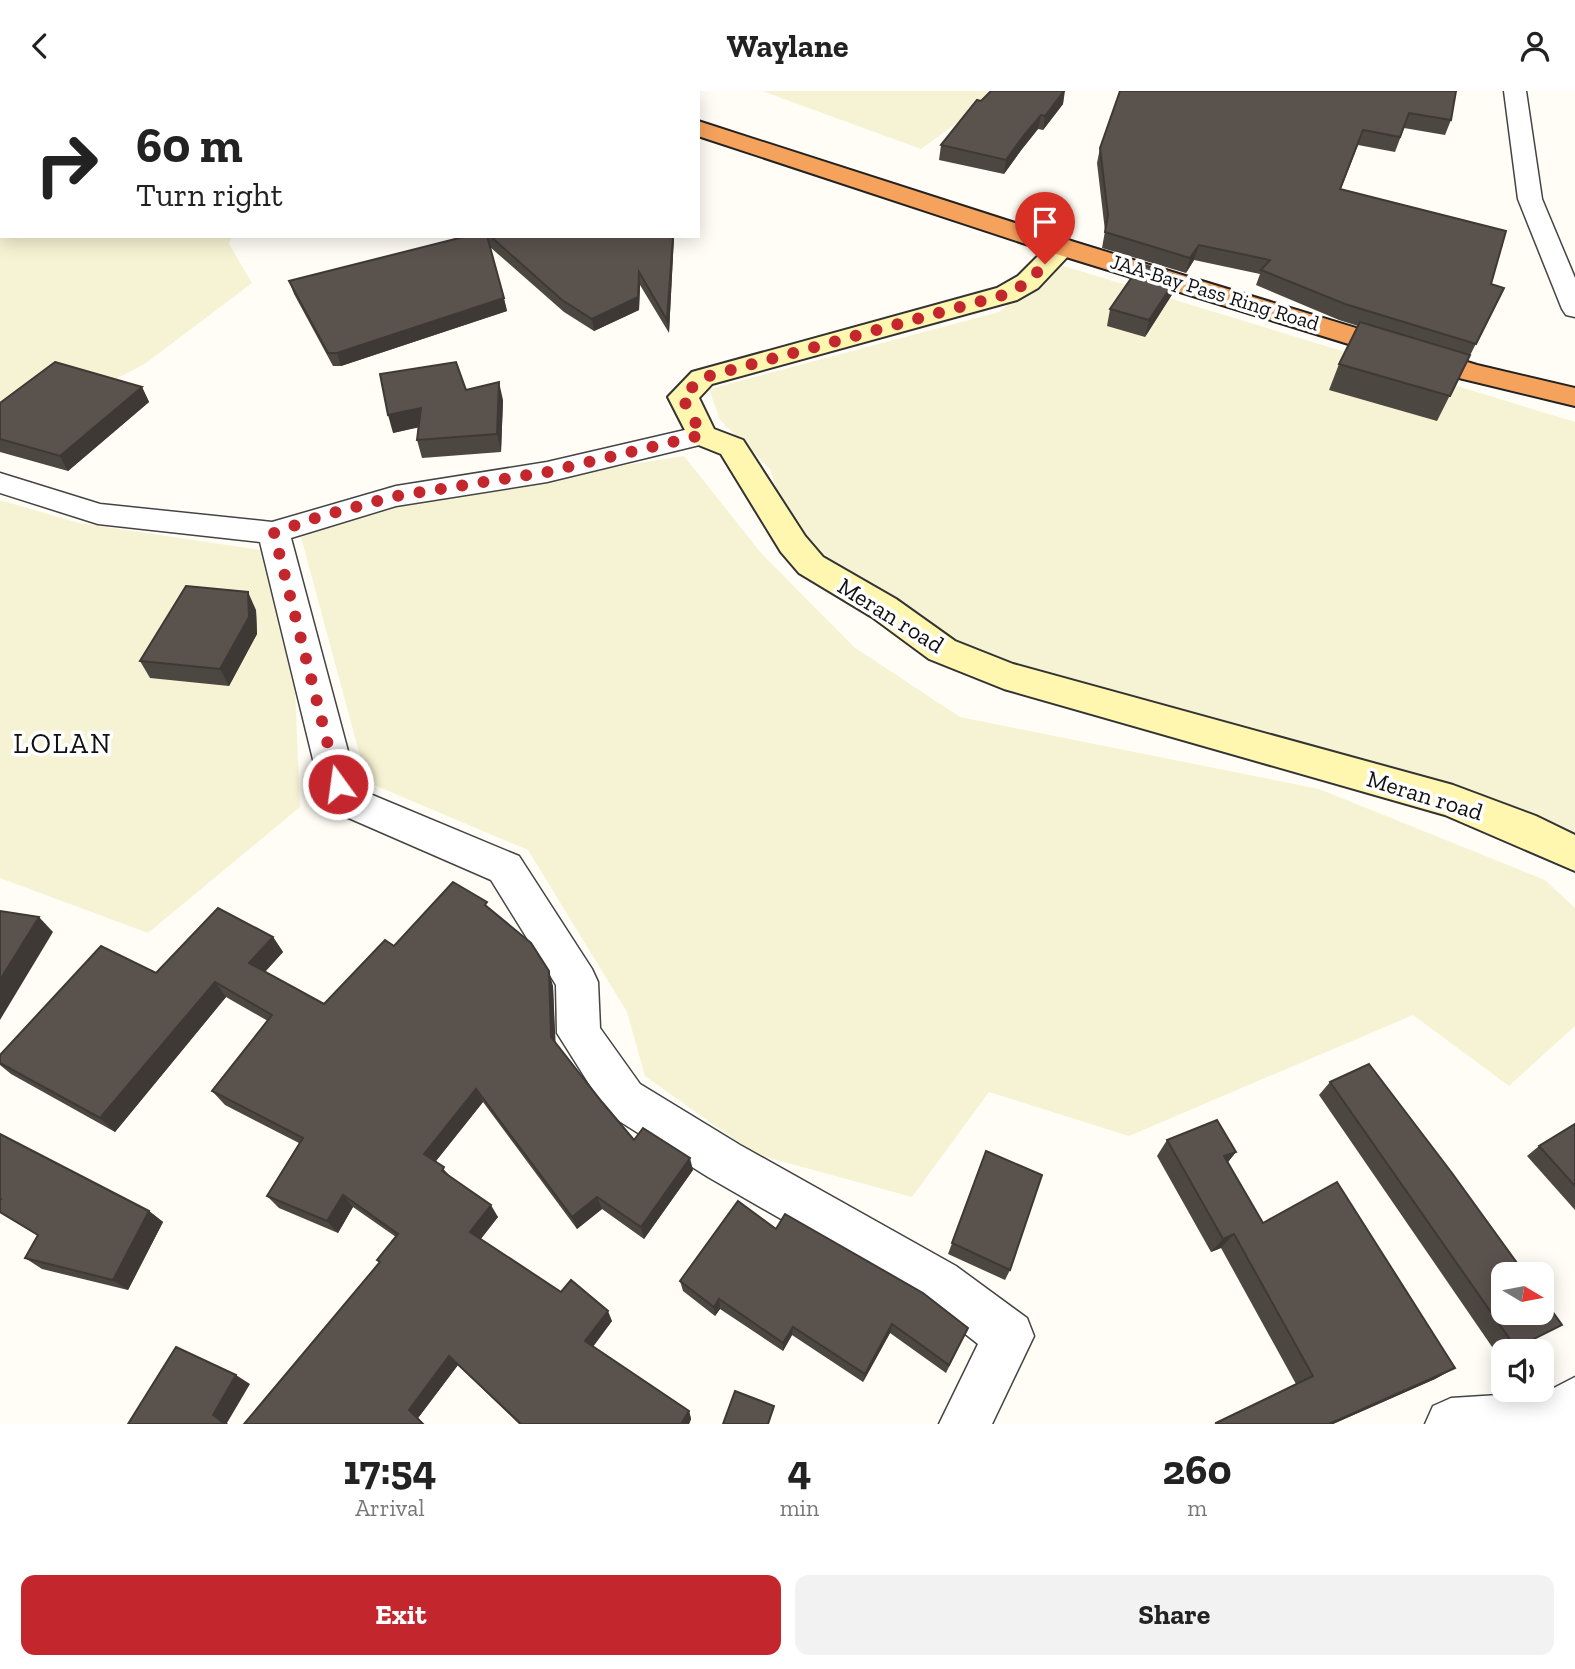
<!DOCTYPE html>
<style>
:root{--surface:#fff;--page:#f2f2f2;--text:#222;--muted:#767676;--accent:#c4262e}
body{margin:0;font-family:"Zilla Slab",serif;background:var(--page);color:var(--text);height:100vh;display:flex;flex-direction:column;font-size:26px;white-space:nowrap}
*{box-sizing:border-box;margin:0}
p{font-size:23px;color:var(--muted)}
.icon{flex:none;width:38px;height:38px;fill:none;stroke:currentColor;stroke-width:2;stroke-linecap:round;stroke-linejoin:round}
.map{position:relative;height:1333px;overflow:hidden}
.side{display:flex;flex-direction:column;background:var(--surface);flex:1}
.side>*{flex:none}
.hud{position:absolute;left:0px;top:0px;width:700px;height:147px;box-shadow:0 4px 18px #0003;background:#fff;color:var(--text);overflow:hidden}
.needle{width:46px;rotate:100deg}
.controls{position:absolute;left:1491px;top:1171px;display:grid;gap:14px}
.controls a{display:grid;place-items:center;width:63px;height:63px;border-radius:14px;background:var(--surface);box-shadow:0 4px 18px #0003;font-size:35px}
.pin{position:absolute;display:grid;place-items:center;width:60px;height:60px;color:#fff;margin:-72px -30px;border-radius:50% 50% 50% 0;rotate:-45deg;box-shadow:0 0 7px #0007}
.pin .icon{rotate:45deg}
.me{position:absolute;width:77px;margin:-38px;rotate:346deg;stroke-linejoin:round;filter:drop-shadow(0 0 5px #0008)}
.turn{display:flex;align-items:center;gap:24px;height:147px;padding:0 21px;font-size:32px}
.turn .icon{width:91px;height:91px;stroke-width:2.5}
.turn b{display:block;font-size:49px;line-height:60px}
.eta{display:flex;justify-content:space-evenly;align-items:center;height:119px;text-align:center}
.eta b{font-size:42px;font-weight:800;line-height:49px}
.button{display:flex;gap:14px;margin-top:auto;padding:14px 21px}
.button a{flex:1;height:80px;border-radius:14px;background:var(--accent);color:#fff;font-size:28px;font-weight:800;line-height:80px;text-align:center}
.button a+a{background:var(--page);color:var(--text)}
header{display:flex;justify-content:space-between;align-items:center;height:91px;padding:0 21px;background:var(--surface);font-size:32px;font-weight:800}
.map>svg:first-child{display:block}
.farmland{fill:#f6f3d4}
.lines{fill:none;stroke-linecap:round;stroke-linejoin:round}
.street-casing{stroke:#444;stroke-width:3}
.secondary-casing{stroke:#333;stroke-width:4}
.highway-casing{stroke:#222;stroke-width:4}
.street{fill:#fff;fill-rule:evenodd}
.secondary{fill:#fff6b0;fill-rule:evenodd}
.highway{fill:#f5a25d;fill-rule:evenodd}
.wall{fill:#4d4742}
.shaded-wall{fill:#3f3936}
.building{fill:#5a524d;stroke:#3f3936;stroke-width:2}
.route{stroke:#c4262e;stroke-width:12;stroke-dasharray:0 21.6}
.labels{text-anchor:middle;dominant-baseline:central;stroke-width:7;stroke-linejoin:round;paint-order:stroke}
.far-street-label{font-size:21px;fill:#111;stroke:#fff}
.street-label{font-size:24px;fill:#111;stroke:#fff}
.quarter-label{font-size:28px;letter-spacing:2px;fill:#111;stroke:#fff}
</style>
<header><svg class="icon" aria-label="back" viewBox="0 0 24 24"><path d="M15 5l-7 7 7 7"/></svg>Waylane<svg class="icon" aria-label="person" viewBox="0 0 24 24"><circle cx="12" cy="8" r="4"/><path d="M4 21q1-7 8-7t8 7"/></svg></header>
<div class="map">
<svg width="1575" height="1333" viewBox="0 0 1575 1333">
<rect width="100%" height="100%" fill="#fffdf5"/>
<g class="farmland">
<path d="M0,0h295l-293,2v143h229l-2,8 23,39 -106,80 -76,41 -70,4z"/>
<path d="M762,0h227l-13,18 -55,40z"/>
<path d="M1057,173l518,158v431l-635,-197 -73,-69 -77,-57 -20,-61 -50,-49 -11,-31 290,-77z"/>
<path d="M684,365l77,97 93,94 106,70 359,72 226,91 30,28v118l-66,60 -96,-71 -284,121 -140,-44 -77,105 -157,-43 -110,-78 -18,-64 -99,-162 -161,-68 -66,-245 91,-35z"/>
<path d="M0,409l79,23 195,29 21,136 5,119 -152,126 -148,-55z"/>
</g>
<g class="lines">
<g class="street-casing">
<g id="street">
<path d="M1504,0h22l16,108 33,79v39l-9,-2 -4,-6 -44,-110z"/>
<path d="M702,335l10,2 5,7 -5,7 -165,40 -151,24 -105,32 65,243 14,13 149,62 73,113 6,13 2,46 40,56 100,61 216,121 71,52 7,18 -42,88h-53l39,-80 -56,-44 -214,-123 -100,-63 -51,-81 -1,-48 -65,-105 -147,-64 -12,-9 -13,-23 -59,-242 -162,-18 -98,-31v-20l100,31 172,18 124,-36 151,-24z"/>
<path d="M1575,1286v47h-150l8,-18 18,-8 95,-6z"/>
</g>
</g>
<g class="secondary-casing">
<path id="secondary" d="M1062,148l9,2 4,6 -4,6 -33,35 -21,12 -305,84 -13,14 15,31 29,11 62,96 18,21 73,42 59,42 58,23 440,121 83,31 39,19v36l-130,-56 -441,-126 -75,-30 -57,-42 -73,-44 -18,-21 -60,-98 -30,-12 -23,-45 24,-25 305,-84 21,-12 35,-35z"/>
</g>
<g class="highway-casing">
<g id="highway">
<path d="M593,0h25l1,2h-25z"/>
<path d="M698,30l373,120 406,124 98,23v18l-116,-28 -406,-125 -355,-117z"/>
</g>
</g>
<use href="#street" class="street"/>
<use href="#secondary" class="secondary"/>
<use href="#highway" class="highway"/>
</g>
<g class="wall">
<path d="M991,0h74l-2,13 -20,26 -5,-1 -16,20 -18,25 -65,-14 2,-15 40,-44z"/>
<path d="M1456,0l-5,29 -6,15 -41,-7 -9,24 -37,-7 -17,44 150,95 13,4 -67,133 -108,-31 10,-26 19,-38 -19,-6 -83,-35 4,-11 -66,-14 -8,13 -84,-25 3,-17 -8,-68 3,-15z"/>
<path d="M467,145h207l-5,97 -29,-48 -1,25 -45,21 -30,-19 -74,-65 17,64 -166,55h-8l-39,-72 -5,-13z"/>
<path d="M1178,185l-5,17 -28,44 -38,-11 3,-17z"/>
<path d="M142,296l7,15 -81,69 -68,-19v-49z"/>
<path d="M466,299l37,10 -2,52 -79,6 -5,-18 1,-13 -25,6z"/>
<path d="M256,519l1,24 -28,52 -79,-8 -10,-17z"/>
<path d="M489,817l64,78 2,57 47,59 32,38 59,30 -49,69 -42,-30 -25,20 -94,-127 -47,59 14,15 48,41 -17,22 80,53 51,29 -19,26 96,64 2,8 -2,5h-170l-61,-59 -40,53 6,6h-180l136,-161 -3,-3 19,-23 -43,-30 -15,26 -59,-25 -12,-12 32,-53 -74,-38 -13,-14 56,-70 -42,-24 -111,135 -104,-58 -11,-9v-10l156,-82 117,-36 10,15 -18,20 59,32 70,-58z"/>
<path d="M1330,991l232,243 -52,26h-7v4l-4,2 -180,-262z"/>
<path d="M1575,1033v86l-48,-54 12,-10z"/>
<path d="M0,1043l149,77 14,11 -35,68 -86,-21 -17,-11 13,-22 -38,-24z"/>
<path d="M1167,1049l69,12 -8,10 35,61 192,145 -20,11 -102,45h-119l82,-40 -75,-136 -10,4 -54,-96z"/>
<path d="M986,1060l24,119 -5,10 -57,-26z"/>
<path d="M776,1138l192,99 -22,45 -56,-40 -27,49 -71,-47 -9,16 -63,-42 -5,7 -32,-25 -3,-10z"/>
</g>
<g class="shaded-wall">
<path d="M448,0h15l-1,2h-15z"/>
<path d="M1064,0l-1,13 -20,26 2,-14z"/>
<path d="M1041,24l-3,14 -16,20 -18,25 2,-14 18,-25z"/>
<path d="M673,145h1l-5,97 -2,-13z"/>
<path d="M1199,154l-5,15 -8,13 4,-15z"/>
<path d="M639,181l1,13 -1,25 -45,21 -2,-12z"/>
<path d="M1178,185l-5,17 -28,44 4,-17z"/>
<path d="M504,207l3,13 -166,55 -4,-13z"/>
<path d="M499,291l4,18 -2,52 -4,-18z"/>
<path d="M142,296l7,15 -81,69 -8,-15z"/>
<path d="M421,317l4,18 -32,7 -5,-18z"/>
<path d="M248,501l8,18 1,24 -28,52 -9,-17z"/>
<path d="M39,826l14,15 -53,88v-40z"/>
<path d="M273,846l10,15 -24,26 -10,-15z"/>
<path d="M549,880l4,15 3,65 -5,-14z"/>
<path d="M215,891l11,15 -111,135 -15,-14z"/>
<path d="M476,998l7,13 -51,64 -8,-12z"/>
<path d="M1236,1061l-12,15v-11z"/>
<path d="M690,1067l3,12 -49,69 -3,-12z"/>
<path d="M343,1104l10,12 -15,26 -11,-12z"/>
<path d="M597,1106l5,12 -25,20 -5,-12z"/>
<path d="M491,1114l7,12 -21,26 -7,-11z"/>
<path d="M149,1120l14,11 -35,68 -15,-10z"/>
<path d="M1234,1143l-13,14 -10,4 12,-13z"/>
<path d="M719,1208l1,10 -5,7 -1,-9z"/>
<path d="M608,1220l4,10 -23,30 -4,-10z"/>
<path d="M892,1233l-2,9 -27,49 2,-8z"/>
<path d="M793,1236l-1,8 -9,16v-8z"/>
<path d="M449,1265l9,9 -40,53 6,6h-1l-14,-14z"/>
<path d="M1455,1277l-20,11 -102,45h-4z"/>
<path d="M236,1284l14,9 -23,39 1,1h-3l-12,-9z"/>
<path d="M689,1320l2,8 -2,5h-8z"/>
</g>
<g class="building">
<path d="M355,0h93l-1,2h-91z"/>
<path d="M991,0h73l-19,25 -4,-1 -17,20 -18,25 -65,-15 36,-45 4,1z"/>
<path d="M1120,0h336l-5,29 -42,-7 -9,24 -37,-7 -23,59 166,42 -15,53 13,4 -28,56 -131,-40 -84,-34 9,-10 -71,-15 -9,13 -85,-26 3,-17 -8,-67z"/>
<path d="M467,145h20l17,62 -167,55h-9l-39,-72z"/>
<path d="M490,145h183l-6,84 -28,-48 -1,25 -46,22 -30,-19z"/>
<path d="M1141,173l37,12 -29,44 -39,-11z"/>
<path d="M1360,231l110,33 -20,41 -111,-32z"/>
<path d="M55,271l87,25 -82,69 -60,-17v-36z"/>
<path d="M456,271l10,28 33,-8 -2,52 -80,6 4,-32 -33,7 -8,-41z"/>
<path d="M186,495l62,6 1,25 -29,52 -80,-8z"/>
<path d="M453,791l34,20 -2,3 46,38 18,28 2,66 51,65 32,38 9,-12 47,30 -49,69 -44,-30 -25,20 -96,-128 -52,65 20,13 -2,4 49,34 -21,27 91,60 10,-12 37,31 -23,30 104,70 -8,13h-160l-72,-68 -40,54 14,14h-179l136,-162 -3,-2 21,-26 -55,-39 -16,26 -60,-25 36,-58 -91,-47 60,-76 -57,-33 -115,136 -100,-55v-8l101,-109 55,27 62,-65 55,29 -24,26 75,41 61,-64 9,6z"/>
<path d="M0,820l39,6 -39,63z"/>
<path d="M1369,973l83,109 73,101h-22v39h39v-16l20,28 -46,23 -186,-266z"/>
<path d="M1217,1029l19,32 -12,4 39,67 74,-41 118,186 -126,56h-113v-1l97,-47 -79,-142 -11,5 -56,-99z"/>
<path d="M1575,1033v62l-36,-40z"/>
<path d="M0,1043l149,77 -36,69 -88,-22 13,-23 -38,-23v-12l1,-1 -1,-1z"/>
<path d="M986,1060l56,24 -32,95 -58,-27z"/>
<path d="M738,1110l38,28 9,-15 138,79 45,35 -19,37 -57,-41 -27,50 -72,-47 -10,16 -64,-44 -5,8 -34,-26z"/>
<path d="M176,1256l60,28 -23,40 12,9h-97z"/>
<path d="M735,1300l39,15 -6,18h-45z"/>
</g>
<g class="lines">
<path class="route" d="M338,693l-64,-251 44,-16 78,-21 151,-24 155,-37 -20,-38 20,-19 305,-84 21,-12 17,-18"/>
</g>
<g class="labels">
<g class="far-street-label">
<text transform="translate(1215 201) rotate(17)">JAA-Bay Pass Ring Road</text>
</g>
<g class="street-label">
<text transform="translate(891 524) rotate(32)">Meran road</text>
<text transform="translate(1425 704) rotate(17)">Meran road</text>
</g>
<g class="quarter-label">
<text x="63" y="652">LOLAN</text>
</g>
</g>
</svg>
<div class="controls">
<a><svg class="needle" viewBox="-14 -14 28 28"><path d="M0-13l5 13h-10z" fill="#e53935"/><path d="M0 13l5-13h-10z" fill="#767676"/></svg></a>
<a><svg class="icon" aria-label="sound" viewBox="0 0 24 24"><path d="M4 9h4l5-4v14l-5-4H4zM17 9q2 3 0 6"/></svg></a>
</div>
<div class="pin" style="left:1045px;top:173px;background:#d93025"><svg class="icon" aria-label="arrive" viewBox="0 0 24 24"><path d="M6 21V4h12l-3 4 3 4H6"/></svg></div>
<svg class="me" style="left:338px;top:693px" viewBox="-20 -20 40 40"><circle r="17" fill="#c4262e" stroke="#fff" stroke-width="3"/><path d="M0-11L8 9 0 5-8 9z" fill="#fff"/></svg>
<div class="hud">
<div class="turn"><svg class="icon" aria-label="right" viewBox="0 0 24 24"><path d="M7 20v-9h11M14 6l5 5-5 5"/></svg><div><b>60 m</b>Turn right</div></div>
</div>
</div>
<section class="side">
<div class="eta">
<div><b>17:54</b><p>Arrival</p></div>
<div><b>4</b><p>min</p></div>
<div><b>260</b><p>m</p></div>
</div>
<div class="button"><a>Exit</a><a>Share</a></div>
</section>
